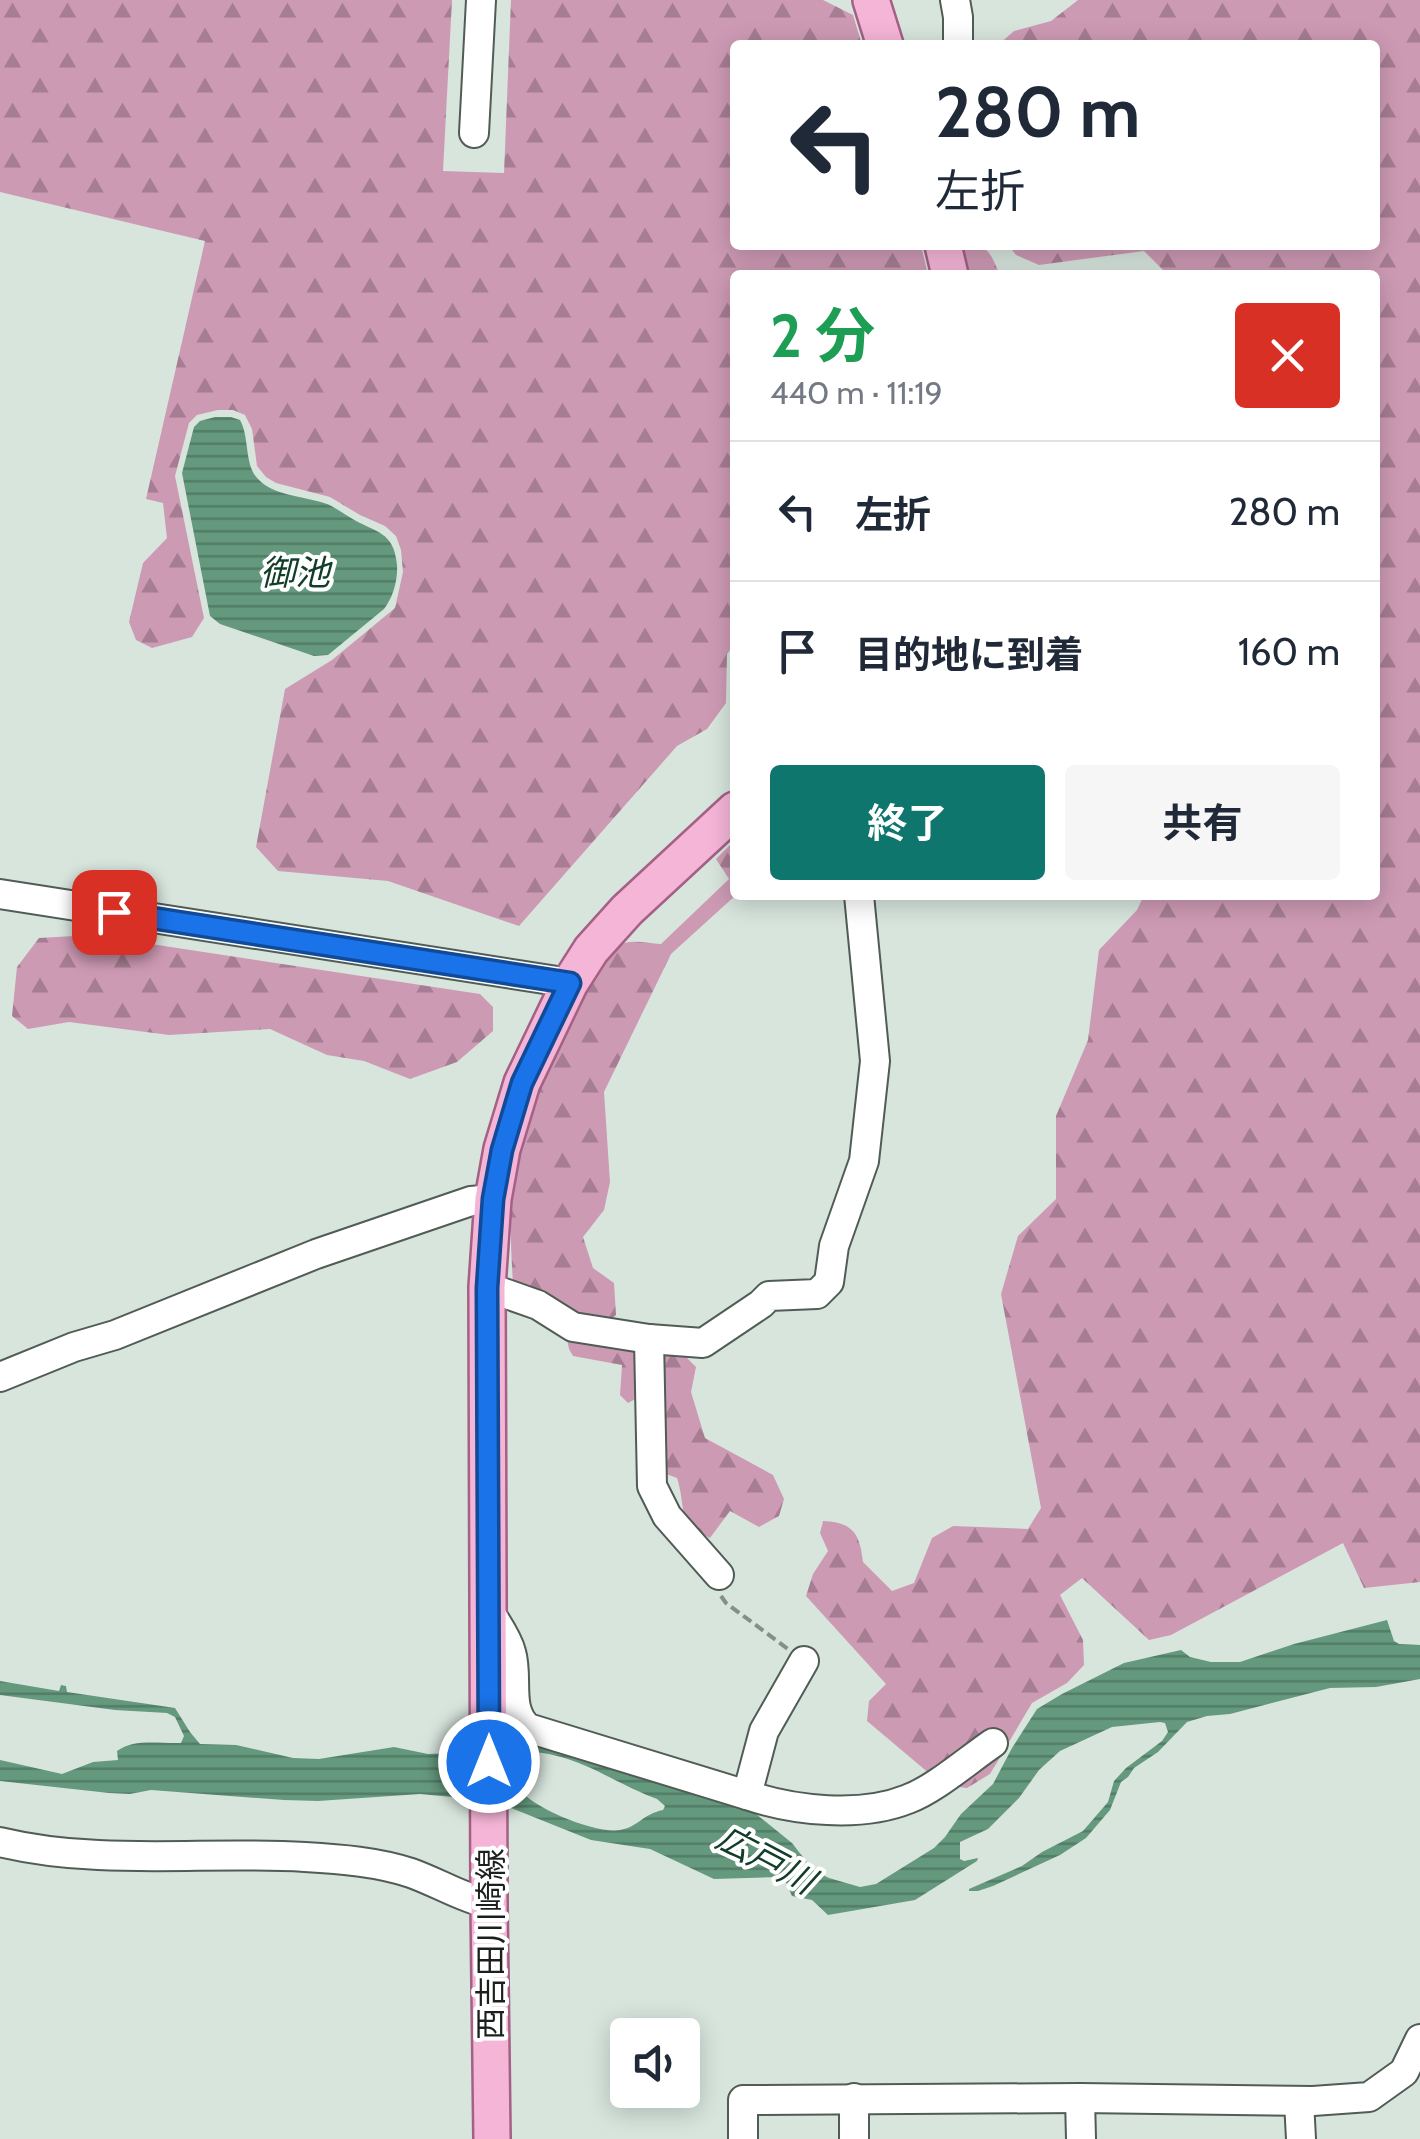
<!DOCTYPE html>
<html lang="ja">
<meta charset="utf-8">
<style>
:root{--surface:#fff;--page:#f6f6f7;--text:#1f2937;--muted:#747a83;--line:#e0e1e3;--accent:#0f766e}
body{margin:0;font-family:Cabin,"Noto Sans JP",sans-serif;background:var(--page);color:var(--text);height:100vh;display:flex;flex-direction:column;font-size:38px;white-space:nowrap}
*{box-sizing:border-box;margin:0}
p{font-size:32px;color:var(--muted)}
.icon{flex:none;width:55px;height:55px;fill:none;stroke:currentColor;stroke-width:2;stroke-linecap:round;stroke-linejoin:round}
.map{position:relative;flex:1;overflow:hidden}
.drawer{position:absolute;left:730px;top:270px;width:650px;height:630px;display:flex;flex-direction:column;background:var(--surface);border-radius:10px;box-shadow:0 5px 25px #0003}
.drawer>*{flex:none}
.hud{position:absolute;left:730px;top:40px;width:650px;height:210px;border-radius:10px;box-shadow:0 5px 25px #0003;background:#fff;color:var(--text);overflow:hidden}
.fabs{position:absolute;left:610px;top:2018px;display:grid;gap:20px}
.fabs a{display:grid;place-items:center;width:90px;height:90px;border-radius:10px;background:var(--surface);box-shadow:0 5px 25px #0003;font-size:50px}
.pin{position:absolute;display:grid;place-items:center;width:85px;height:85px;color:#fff;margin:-42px;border-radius:20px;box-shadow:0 5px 15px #0006}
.me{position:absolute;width:110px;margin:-55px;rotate:0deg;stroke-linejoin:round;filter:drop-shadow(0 0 8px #0008)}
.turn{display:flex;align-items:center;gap:35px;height:210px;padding:0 40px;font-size:45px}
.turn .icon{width:130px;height:130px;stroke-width:2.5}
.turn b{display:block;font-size:70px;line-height:85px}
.round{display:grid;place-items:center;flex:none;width:105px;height:105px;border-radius:10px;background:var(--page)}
.headline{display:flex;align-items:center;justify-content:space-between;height:170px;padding:0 40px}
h1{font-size:60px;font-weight:700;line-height:75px;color:#1e9e55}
.action{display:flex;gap:20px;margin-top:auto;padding:20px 40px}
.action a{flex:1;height:115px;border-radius:10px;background:var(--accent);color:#fff;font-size:40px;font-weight:700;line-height:115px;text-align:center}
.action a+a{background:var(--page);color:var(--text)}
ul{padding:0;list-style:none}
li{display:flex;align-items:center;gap:30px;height:140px;padding:0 40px;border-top:2px solid var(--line)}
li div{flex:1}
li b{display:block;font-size:38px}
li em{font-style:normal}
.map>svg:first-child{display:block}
.forest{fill:url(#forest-firs)}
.water{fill:url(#water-rules);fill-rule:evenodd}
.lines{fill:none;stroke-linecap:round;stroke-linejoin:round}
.minor-casing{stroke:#505c55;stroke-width:32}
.major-casing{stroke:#a46085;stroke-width:40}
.path{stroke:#858f8a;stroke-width:4;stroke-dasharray:10 5;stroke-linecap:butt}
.minor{stroke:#fff;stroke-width:28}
.major{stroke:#f5b5d7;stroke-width:35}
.route-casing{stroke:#114b97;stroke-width:25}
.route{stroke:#1a73e8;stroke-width:18}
.labels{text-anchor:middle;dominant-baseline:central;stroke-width:8;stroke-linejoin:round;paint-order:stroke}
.street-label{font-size:32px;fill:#1b201d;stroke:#fff}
.water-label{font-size:35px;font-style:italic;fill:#113d29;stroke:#fff}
</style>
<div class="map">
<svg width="1420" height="2139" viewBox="0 0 1420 2139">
<defs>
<pattern id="forest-firs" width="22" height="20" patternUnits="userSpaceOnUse" patternTransform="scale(2.5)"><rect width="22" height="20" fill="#cd9ab4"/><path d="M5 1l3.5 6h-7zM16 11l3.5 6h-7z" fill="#a67d92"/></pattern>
<pattern id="water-rules" width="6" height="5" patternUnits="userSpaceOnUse" patternTransform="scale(2.5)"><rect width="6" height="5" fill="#65997e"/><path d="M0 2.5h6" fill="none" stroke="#527c67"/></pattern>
</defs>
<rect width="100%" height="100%" fill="#d7e5dd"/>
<g class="forest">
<path d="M0,0h452l-9,171 61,2 7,-173h312l30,15 9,30h-127v200h186l7,30h-193v369l-8,10 -1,49 -19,26 -30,17 -158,180 -131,-45 -110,-10 -22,-24 29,-158 47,-29 63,-52 8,-36 -2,-22 -5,-14 -11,-10 -25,-11 -30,-18 -54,-14 -10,-6 -9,-11 -5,-37 -7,-14 -12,-5h-15l-21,5 -8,8 -14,53 29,142 -12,19 -40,11 -16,-8 -7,-18 14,-59 24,-25 -4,-35 -17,-4 59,-258 -205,-49z"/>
<path d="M1078,0h342v1582l-56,6 -21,-45 -172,92 -22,5 -67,-62 -22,17 23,45 1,25 -17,18 -35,20 -42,71 -23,14 -24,-3 -76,-64 2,-20 17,-17 -80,-88 7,-22 15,-23 -8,-18 3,-12c30,1 37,13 40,41l29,29 22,-8 18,-45 21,-12 75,3 13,-21 -40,-214 17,-58 38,-37v-83l32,-76 11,-90 38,-40 7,-15h231v-620h-207l-24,-24 -105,14 -23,-10 -8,-10h367v-200h-377l16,-14 37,-10z"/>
<path d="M964,245c26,0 26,8 36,30h-36l-3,-19z"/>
<path d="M735,840l1,55 -65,59 -67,138 6,90 -6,28 -21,27 10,31 21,15 2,32 -13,11 -90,-40c-2,-40 -5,-83 3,-123 12,-56 36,-108 62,-158 9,-17 22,-48 38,-58 14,-9 30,-4 45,-3l68,-65 -13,-20z"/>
<path d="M92,935l388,59 13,13v24l-36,31 -47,17 -46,-18 -37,-6 -57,-26 -101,6 -100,-13 -41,7 -16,-13 5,-49 22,-29z"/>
<path d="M574,1333l59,10 11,11 -5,43 -11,6 -8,-8 2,-30 -49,-9 -4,-7 -2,-10z"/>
<path d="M680,1351l16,16 -5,25 14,46 68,37 11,24 -5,17 -20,11 -29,-16 -20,27c-35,-17 -23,-28 -33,-60l-11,-4 -7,-18 -1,-95 7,-8z"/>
</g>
<g class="water">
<path d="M215,417h16l9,3c10,18 4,45 18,59 16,17 45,17 66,24 10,3 18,10 27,15 25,15 43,13 46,47 1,15 -4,33 -13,44l-56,46 -14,1 -94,-32 -10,-8 -28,-143 12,-46 6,-6z"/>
<path d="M1387,1620l7,21 5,3 21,1v34l-44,8 -46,1 -100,26 -23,2 -20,6 -29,30 -24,16 -6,9 -7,5 -11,28 -24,28 -26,17 -67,31 -15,5h-9v-2l53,-23 20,-14 41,-21 25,-29 6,-21 12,-13 36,-27 6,-9 -3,-9 -5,-1 -48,5 -52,24 -21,19 -20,28 -31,31 -28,13v17l4,2 14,-3 -1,3 -62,39 -87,15 -16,-15 -20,-4 -7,-16 -7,-3 -64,2 -64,-30 -59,-9 -85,-34 -43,-8 -43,-4 -102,7 -34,-1 -133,-10 -21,4 -21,-1 -109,-12v-21l62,14 31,-12 25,-2 -1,-9c17,-13 44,-7 64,-8l3,-7 -9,-19 -8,-4 -52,-3 -115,-15v-14l59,10 2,-6 5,1 1,6 108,16 15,24 10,12 36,1 57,13 26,1 75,-12 34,7 47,-2 39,-12 36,8 190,53 52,42 21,27 16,8 31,9 16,-3 58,-36 11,-11 16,-23 32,-30 19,-36 25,-39 25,-15 62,-31 57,-13 9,7 21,5h29l54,-18zM521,1751c59,2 85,29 136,48l8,7 -2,4c-20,4 -25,17 -43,20 -24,4 -86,-21 -101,-41 -6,-8 -7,-21 -8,-31z"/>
</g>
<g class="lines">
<g class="minor-casing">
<g id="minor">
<path d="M955,0l3,17v28"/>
<path d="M474,133l7,-133"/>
<path d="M0,894l570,89"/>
<path d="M487,1287l51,18 35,22 76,12 54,4 58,-39 8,-8 48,-2 12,-12 5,-36 30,-85 11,-100 -16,-166"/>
<path d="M649,1339l3,147 15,30 52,59"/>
<path d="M0,1377l74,-30 41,-12 201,-81 155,-53 22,-2"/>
<path d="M488,1609c8,14 19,28 23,43 8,26 -5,57 17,76l219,67"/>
<path d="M804,1661l-40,70 -17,64c47,16 114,23 161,4 27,-10 60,-39 85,-56"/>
<path d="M0,1842c100,24 203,9 305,15 35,2 73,5 106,16 28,10 49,24 78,31"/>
<path d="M1080,2098l1,41"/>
<path d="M1299,2101l2,38"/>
<path d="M743,2139v-39l337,-2 233,3 56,-4 35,-25 16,-33"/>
<path d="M854,2139v-41"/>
</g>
</g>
<g class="major-casing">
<g id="major">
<path d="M871,0l14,45"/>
<path d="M943,245l7,30"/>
<path d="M492,2139l-3,-235 -2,-617 6,-88 9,-50 20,-66 48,-100 21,-33 36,-40 108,-100"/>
</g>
</g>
<path class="path" d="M721,1596l5,7 62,46"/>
<use href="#minor" class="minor"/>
<use href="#major" class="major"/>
</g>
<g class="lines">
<g class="route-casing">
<path id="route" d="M114,912l456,71 -48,100 -20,67 -9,49 -6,89 2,474"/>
</g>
<use href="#route" class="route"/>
</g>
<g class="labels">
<g class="street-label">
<text transform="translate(490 1944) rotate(-90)">西吉田川崎線</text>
</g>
<g class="water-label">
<text x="295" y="572">御池</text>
<text transform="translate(766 1859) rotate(28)">広戸川</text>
</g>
</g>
</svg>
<div class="fabs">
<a><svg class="icon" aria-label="sound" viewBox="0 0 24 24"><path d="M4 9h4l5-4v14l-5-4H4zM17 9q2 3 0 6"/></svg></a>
</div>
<div class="pin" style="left:114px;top:912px;background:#d93025"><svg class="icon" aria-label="arrive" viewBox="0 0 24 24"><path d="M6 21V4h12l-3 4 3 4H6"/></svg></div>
<svg class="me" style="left:489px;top:1762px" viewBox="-20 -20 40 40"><circle r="17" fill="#1a73e8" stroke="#fff" stroke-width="3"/><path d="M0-11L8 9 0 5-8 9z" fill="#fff"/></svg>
<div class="hud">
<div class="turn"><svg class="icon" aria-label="left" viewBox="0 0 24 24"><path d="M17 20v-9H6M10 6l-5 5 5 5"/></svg><div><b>280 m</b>左折</div></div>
</div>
<section class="drawer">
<div class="headline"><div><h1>2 分</h1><p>440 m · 11:19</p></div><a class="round" style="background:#d93025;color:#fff"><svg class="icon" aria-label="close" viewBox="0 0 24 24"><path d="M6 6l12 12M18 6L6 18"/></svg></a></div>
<ul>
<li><svg class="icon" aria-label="left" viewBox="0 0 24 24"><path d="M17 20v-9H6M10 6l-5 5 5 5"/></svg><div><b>左折</b></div><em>280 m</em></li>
<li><svg class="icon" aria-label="arrive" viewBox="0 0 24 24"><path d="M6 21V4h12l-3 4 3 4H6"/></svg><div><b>目的地に到着</b></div><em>160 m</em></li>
</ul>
<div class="action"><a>終了</a><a>共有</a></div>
</section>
</div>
